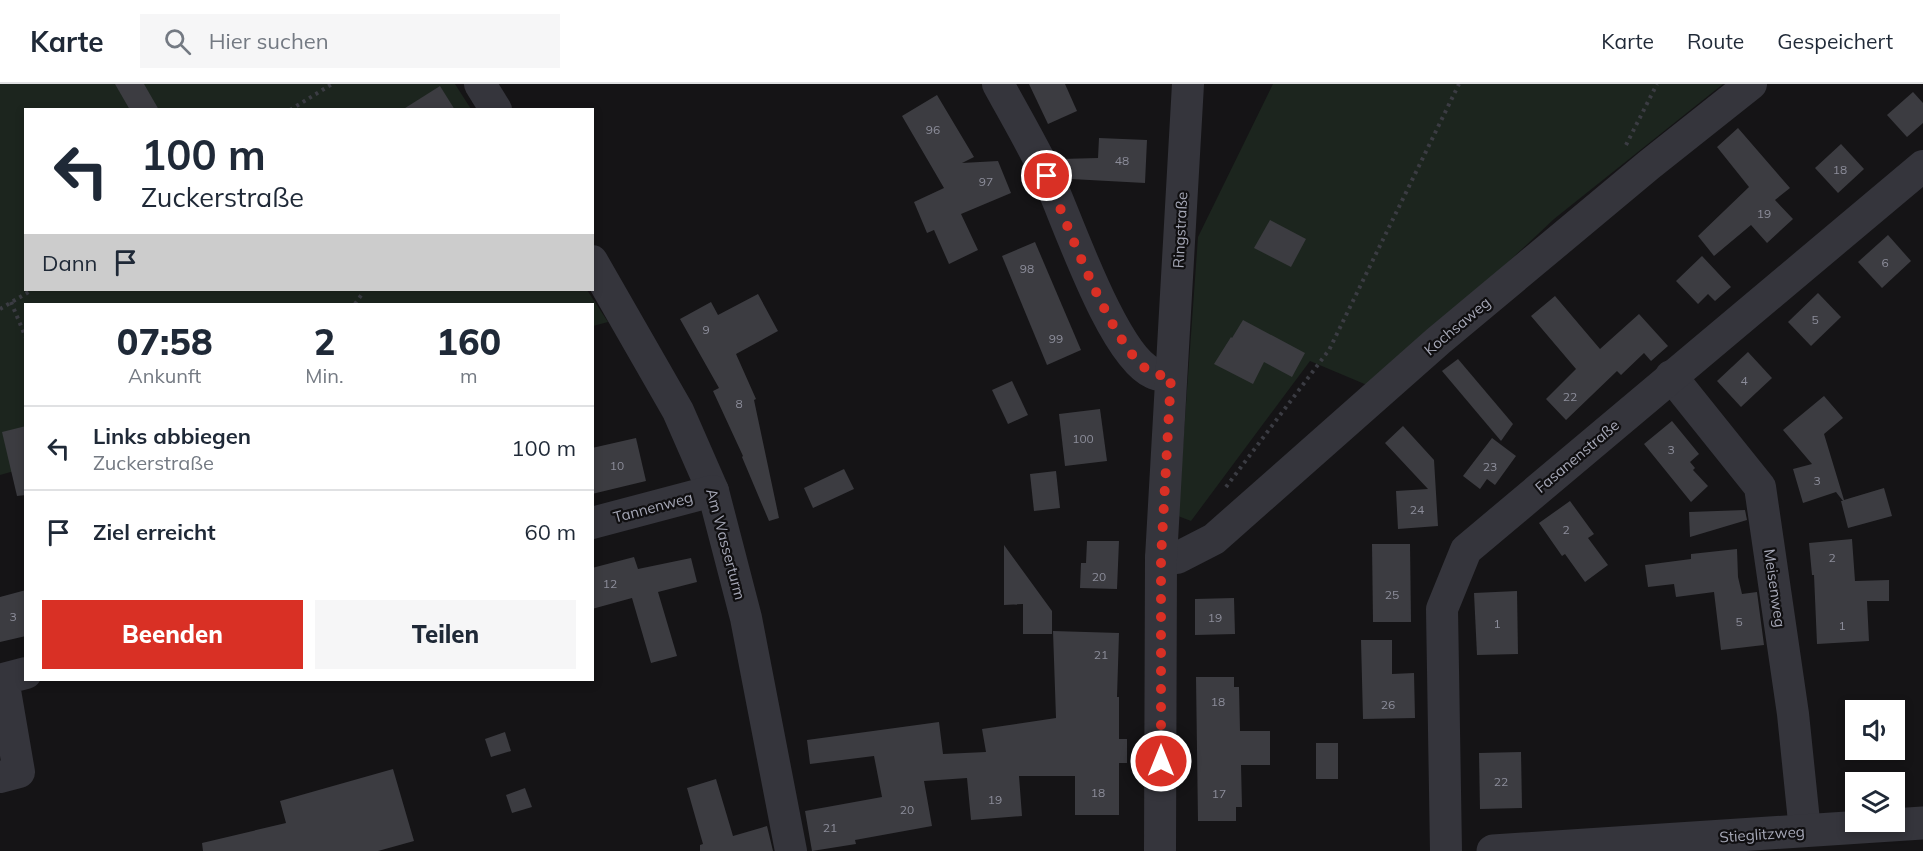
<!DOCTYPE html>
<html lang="de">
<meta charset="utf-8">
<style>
:root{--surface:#fff;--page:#f6f6f7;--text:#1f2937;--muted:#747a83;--line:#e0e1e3;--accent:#d93025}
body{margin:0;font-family:Mulish,sans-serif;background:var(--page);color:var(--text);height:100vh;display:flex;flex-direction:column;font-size:22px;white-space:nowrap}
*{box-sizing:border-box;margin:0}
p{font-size:20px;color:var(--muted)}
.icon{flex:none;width:33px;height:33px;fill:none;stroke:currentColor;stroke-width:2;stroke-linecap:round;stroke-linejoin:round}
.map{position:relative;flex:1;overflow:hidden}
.drawer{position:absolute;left:24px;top:219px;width:570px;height:378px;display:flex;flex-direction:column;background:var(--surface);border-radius:0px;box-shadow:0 3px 9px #0003}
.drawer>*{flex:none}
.hud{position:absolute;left:24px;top:24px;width:570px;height:183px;border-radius:0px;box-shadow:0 3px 9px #0003;background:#fff;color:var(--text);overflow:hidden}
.buttons{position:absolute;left:1845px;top:616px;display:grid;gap:12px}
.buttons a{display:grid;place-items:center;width:60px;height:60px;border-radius:0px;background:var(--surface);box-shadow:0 3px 9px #0003;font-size:30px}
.pin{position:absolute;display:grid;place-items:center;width:51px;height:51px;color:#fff;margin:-26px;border:3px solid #fff;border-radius:50%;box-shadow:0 2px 6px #0007}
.me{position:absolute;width:66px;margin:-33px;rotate:0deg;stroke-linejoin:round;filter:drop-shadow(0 0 4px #0008)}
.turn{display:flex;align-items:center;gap:21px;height:126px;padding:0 18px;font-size:27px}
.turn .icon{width:78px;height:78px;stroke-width:2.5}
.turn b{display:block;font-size:42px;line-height:51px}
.then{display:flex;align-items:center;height:57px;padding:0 18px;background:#0003;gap:12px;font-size:22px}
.eta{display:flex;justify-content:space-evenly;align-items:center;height:102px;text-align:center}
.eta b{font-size:36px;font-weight:800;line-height:42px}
.button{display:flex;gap:12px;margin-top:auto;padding:12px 18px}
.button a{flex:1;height:69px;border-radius:0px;background:var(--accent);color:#fff;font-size:24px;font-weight:800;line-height:69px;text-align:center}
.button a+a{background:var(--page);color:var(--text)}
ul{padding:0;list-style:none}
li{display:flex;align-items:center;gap:18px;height:84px;padding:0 18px;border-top:2px solid var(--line)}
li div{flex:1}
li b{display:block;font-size:22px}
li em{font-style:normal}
header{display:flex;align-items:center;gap:36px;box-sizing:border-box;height:84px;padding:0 30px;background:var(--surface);border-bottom:2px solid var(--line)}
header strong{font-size:28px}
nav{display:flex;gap:33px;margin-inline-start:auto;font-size:21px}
.search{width:420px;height:54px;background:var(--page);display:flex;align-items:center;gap:15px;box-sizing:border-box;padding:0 21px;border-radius:0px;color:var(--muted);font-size:22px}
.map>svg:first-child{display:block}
.green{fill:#1c251e}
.building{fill:#3c3c41}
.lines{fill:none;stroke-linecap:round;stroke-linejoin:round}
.path{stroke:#3b3c43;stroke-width:4;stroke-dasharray:3 4.5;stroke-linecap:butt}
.minor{stroke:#35353c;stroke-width:32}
.tertiary{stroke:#35353c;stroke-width:33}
.route{stroke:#d93025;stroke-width:10;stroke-dasharray:0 18}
.labels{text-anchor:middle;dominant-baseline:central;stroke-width:4.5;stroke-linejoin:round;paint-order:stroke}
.number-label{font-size:12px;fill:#8c8d9a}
.street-label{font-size:15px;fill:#a6a8b7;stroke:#100f11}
</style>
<header>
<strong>Karte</strong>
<div class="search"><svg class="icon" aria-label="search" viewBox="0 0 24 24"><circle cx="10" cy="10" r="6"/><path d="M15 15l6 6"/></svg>Hier suchen</div>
<nav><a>Karte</a><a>Route</a><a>Gespeichert</a></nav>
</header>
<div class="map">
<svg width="1923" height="767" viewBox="0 0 1923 767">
<rect width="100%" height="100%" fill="#151416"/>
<g class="green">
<path d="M0,0h455l16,25 -445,1v180h561l21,32 -15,4 -1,-22h-566l-1,164 -25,7z"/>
<path d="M1273,0h450l-169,135 -180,169 -64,-27 -119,160 -13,-5 20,-279z"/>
</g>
<g class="building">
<path d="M115,0h29l15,26h-29z"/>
<path d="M1029,0h36l12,27 -29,13z"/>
<path d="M440,2l15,24h-53z"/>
<path d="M1913,8l10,11v20l-16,14 -20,-22z"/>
<path d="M937,11l37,62 -12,6 36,-2 13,32 -50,21 17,36 -29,14 -15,-34 -7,3 -13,-31 30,-14 -42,-72z"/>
<path d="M1738,44l52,60 -15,12 18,19 -26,24 -16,-18 -37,31 -16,-20 51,-49 -32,-40z"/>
<path d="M1099,54l48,2 -2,43 -74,-4 -10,-20 37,-1z"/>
<path d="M1841,60l23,25 -26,24 -23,-25z"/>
<path d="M1270,136l36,19 -15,28 -37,-19z"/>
<path d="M1888,151l23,26 -29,27 -24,-26z"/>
<path d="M1035,158l46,108 -34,15 -45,-109z"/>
<path d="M1702,172l29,31 -16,14 -7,-7 -10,10 -22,-23z"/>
<path d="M1818,209l23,24 -30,29 -23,-24z"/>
<path d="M758,210l20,37 -42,23 20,45 -2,1 25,118 -10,3 -27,-64 1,-1 -30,-65 6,-3 -39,-69 31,-17 7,13z"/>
<path d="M1555,212l45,53 39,-35 29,32 -17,15 -7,-8 -23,22 -4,-4 -51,49 -20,-21 30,-30 -45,-53z"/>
<path d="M1243,236l62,33 -13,24 -28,-15 -11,22 -39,-20 17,-27 1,1z"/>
<path d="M1748,268l24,26 -31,29 -24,-26z"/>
<path d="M1458,275l55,65 -12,17 -59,-70z"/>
<path d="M1012,297l16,34 -20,9 -16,-34z"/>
<path d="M1824,312l19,22 -19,16 20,66 40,-12 8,28 -44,12 -7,-27h2l-7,-9 -33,11 -10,-34 19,-5 -29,-34z"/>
<path d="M1100,325l7,52 -42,5 -6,-52z"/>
<path d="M1672,337l27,33 -9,8 5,6 -2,2 15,16 -17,16 -47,-58z"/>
<path d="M26,342v69l-9,1 -15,-64z"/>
<path d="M1403,342l31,34 4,66 -40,3 -2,-38 32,-2 -43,-46z"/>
<path d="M636,354l10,43 -54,13v-46z"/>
<path d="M1492,354l24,18 -21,29 -8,-6 -7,10 -17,-13z"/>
<path d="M844,385l10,20 -41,19 -9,-20z"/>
<path d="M1056,387l4,37 -26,3 -4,-37z"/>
<path d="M1570,417l24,33 -6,4 20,27 -23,17 -20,-28 -3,2 -23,-33z"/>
<path d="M1745,426l2,10 -57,17 -1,-25z"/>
<path d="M1852,455l3,42 34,-1v21h-22l2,40 -52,3 -3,-69h-2l-3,-32z"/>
<path d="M1087,457h32l-2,48 -37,-1 1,-25h5z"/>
<path d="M1372,460h38l1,78h-38z"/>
<path d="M1004,461l48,66v23h-29v-30l-19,1z"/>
<path d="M1737,465l1,28 4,17 15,-2 7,53 -43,5 -7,-58 -38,5 -2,-13 -26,3 -3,-22 46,-6v-5z"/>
<path d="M634,473l4,12 53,-11 6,24 -39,10 19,64 -26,7 -19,-65 -40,11v-41z"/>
<path d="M26,506v46l-26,6v-45z"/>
<path d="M1517,507l1,63 -41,1 -3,-62z"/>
<path d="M1234,514l1,36 -40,1v-36z"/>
<path d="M1053,547l66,2 -2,64h2v42h8v24h-8v52h-44v-39h-56l3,40 -51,4 -4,-42 -43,3 8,45 -77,14 1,4 -44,7 -7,-40 77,-14 -8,-41 -64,8 -3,-24 132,-18 4,32 43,-2 -4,-23 74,-11z"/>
<path d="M1361,556h31v34l22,-1 1,45 -52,1z"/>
<path d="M1196,593h38v10h5l1,44h30v34h-29l1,42h-6v14h-38z"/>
<path d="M505,648l6,19 -20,6 -6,-18z"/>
<rect x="1316" y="659" width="22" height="36"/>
<path d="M1521,668l1,56 -42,1 -1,-56z"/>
<path d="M393,685l21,72 -36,10h-175l-1,-8 84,-20 -6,-22z"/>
<path d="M716,695l17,57 34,-10 6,25h-73v-6l3,-1 -16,-56z"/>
<path d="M525,704l7,19 -20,6 -6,-18z"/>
</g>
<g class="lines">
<g class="path">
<path d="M290,26l42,-26"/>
<path d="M1626,61l31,-61"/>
<path d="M11,218l15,36"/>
<path d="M355,220l7,-10"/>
<path d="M0,225l32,-19"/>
<path d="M1226,403l103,-137 130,-266"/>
</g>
<g class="minor">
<path d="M480,0l16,26"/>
<path d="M998,0c17,31 35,62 50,93 19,42 65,179 105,196 5,3 13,2 18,3"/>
<path d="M592,177l86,150 35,80 33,127 45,233"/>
<path d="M1671,292l89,111 33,227 12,117"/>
<path d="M592,439l121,-32"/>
<path d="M1161,474h16l37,-19 224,-198 211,-176 102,-81"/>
<path d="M0,693l19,-5 -16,-93 23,-6"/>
<path d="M1160,767l1,-293 27,-474"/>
<path d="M1446,767l-4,-242 24,-59 457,-384"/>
</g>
<path class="tertiary" d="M1493,767l430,-28"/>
</g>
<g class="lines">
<path class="route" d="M1047,92c18,42 68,181 106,197 5,3 13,2 18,3l-10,182v203"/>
</g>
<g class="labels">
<g class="number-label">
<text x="933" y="45">96</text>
<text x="1122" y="76">48</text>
<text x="1840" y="85">18</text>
<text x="986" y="97">97</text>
<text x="1764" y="129">19</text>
<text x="1885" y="178">6</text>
<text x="1027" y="184">98</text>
<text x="1815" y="235">5</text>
<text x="706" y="245">9</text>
<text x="1056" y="254">99</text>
<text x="1744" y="296">4</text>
<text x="1570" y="312">22</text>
<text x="739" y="319">8</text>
<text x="1083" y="354">100</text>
<text x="1671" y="365">3</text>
<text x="617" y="381">10</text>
<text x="1490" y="382">23</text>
<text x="1817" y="396">3</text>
<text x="1417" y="425">24</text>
<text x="1566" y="445">2</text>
<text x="1832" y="473">2</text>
<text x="1099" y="492">20</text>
<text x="610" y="499">12</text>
<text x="1392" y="510">25</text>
<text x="13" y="532">3</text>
<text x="1215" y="533">19</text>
<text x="1739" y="537">5</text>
<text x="1497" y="539">1</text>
<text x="1842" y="541">1</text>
<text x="1101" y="570">21</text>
<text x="1218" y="617">18</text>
<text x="1388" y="620">26</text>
<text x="1501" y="697">22</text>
<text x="1098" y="708">18</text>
<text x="1219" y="709">17</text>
<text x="995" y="715">19</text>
<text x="907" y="725">20</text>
<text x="830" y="743">21</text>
</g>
<g class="street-label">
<text transform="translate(1180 146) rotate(-87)">Ringstraße</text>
<text transform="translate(1457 242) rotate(-40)">Kochsaweg</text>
<text transform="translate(1577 372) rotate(-40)">Fasanenstraße</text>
<text transform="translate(653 423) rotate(-15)">Tannenweg</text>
<text transform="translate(726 460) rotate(75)">Am Wasserturm</text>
<text transform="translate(1775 504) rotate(82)">Meisenweg</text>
<text transform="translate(1762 750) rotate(-4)">Stieglitzweg</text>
</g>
</g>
</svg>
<div class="buttons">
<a><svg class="icon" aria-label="sound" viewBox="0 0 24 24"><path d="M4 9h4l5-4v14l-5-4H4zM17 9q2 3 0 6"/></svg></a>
<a><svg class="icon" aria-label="layers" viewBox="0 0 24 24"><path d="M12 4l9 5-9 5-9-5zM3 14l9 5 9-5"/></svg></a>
</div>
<div class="pin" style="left:1047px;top:92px;background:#d93025"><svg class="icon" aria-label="arrive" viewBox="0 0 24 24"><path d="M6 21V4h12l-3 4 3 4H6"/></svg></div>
<svg class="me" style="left:1161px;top:677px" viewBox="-20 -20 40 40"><circle r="17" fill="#d93025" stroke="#fff" stroke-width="3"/><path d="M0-11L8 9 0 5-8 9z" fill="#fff"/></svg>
<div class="hud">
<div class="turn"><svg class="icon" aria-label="left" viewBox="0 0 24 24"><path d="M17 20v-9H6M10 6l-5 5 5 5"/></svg><div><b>100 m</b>Zuckerstraße</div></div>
<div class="then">Dann<svg class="icon" aria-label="arrive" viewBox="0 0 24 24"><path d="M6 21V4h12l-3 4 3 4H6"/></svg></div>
</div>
<section class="drawer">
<div class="eta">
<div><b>07:58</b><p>Ankunft</p></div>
<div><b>2</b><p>Min.</p></div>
<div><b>160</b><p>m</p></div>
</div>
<ul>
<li><svg class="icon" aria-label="left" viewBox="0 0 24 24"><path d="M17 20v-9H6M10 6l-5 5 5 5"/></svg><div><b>Links abbiegen</b><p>Zuckerstraße</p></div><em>100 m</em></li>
<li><svg class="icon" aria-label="arrive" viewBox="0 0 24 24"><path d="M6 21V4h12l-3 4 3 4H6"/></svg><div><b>Ziel erreicht</b></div><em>60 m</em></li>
</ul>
<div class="button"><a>Beenden</a><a>Teilen</a></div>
</section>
</div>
